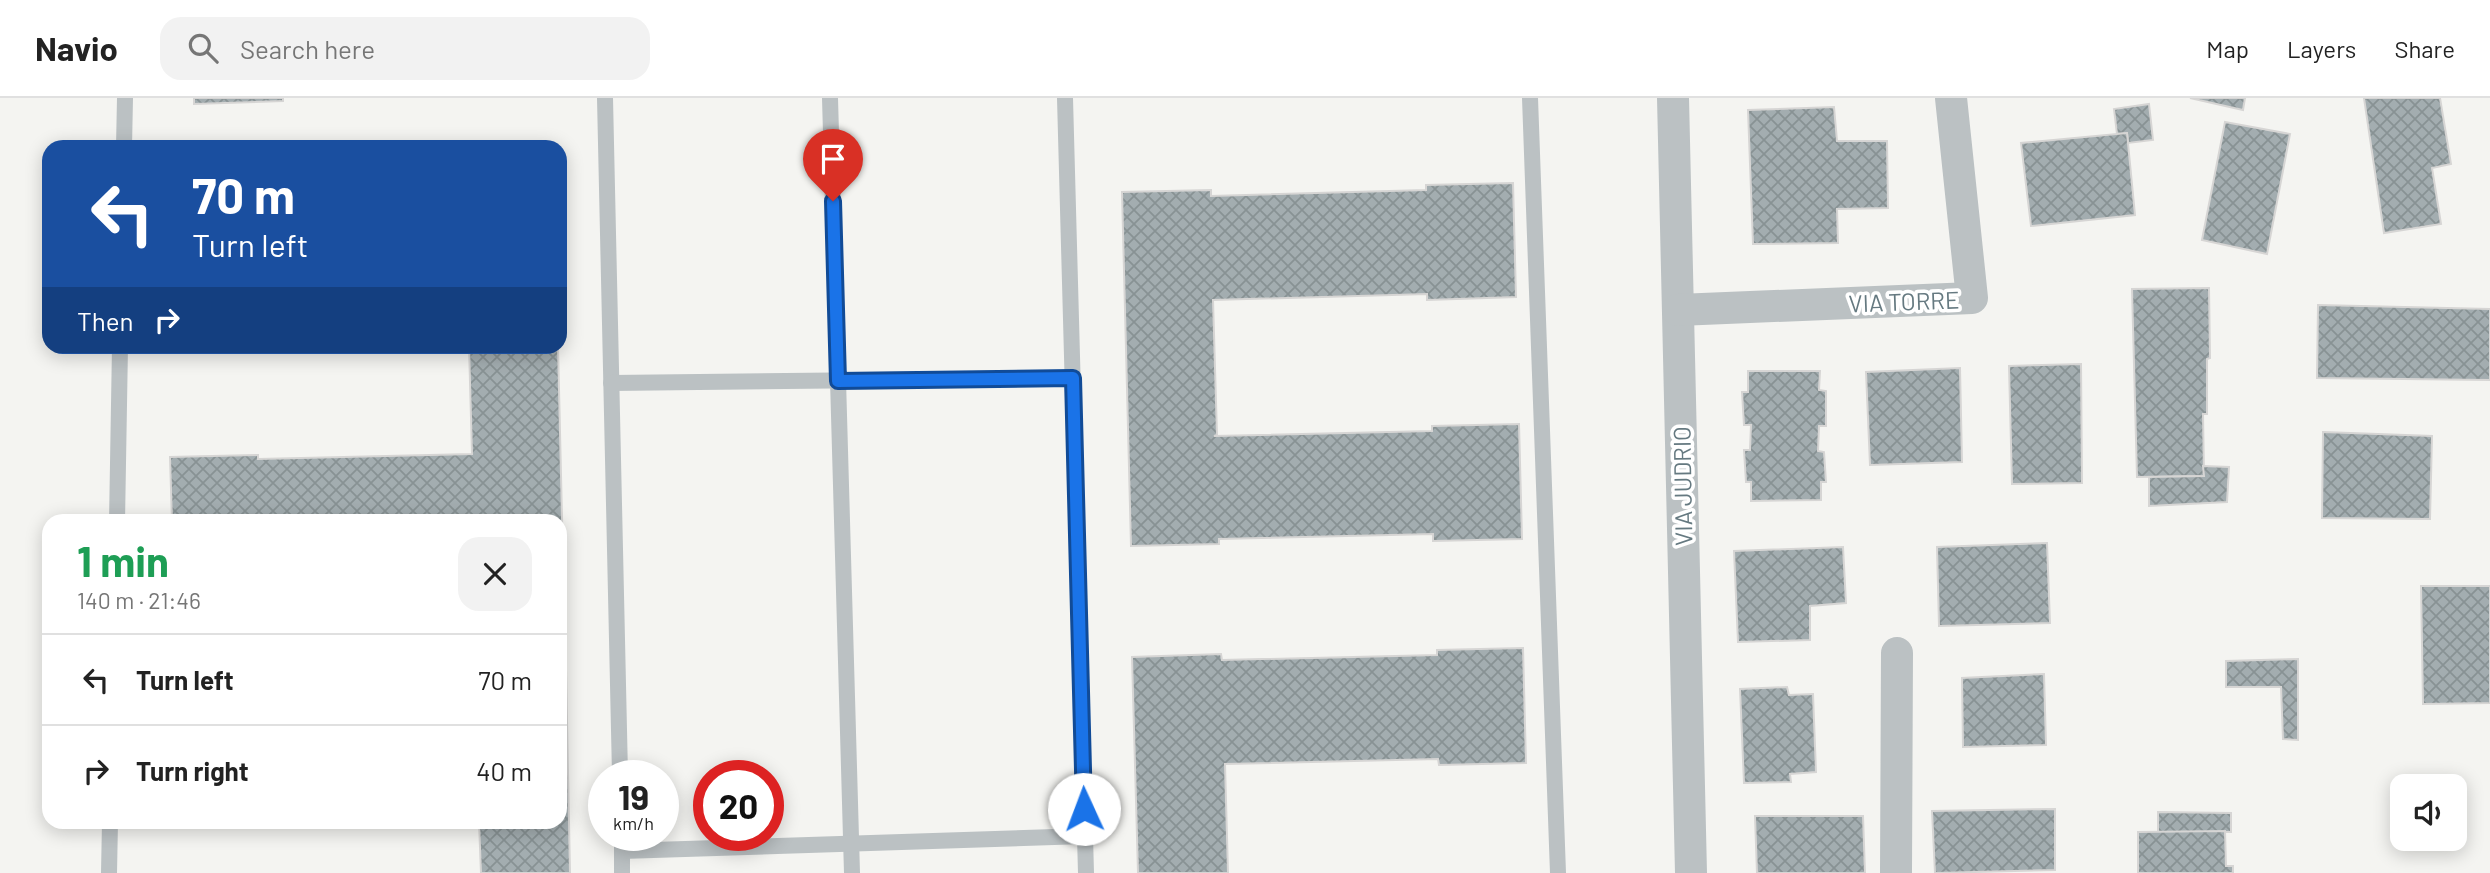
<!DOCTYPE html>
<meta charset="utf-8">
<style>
:root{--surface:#fff;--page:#f2f2f2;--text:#222;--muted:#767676;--line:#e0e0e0}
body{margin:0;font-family:Barlow,sans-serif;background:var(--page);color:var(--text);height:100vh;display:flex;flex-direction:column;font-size:26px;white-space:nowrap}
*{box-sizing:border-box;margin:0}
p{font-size:23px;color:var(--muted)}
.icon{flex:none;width:38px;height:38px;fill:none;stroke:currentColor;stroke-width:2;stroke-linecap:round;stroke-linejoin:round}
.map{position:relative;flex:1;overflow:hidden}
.drawer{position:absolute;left:42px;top:416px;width:525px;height:315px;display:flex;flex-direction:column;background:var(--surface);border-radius:21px;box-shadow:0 4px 18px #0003}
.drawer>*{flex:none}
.top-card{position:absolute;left:42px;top:42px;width:525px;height:214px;border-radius:21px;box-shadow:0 4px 18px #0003;background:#1a4fa0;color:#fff;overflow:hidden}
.controls{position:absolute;left:2390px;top:676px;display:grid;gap:14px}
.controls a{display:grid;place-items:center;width:77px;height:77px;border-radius:14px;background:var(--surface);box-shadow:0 4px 18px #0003;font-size:35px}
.speed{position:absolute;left:588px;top:662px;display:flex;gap:14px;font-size:35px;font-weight:700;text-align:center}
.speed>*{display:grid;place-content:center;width:91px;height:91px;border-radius:50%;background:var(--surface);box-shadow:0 4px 18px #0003;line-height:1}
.speed small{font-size:18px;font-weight:400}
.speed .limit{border:10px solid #d22;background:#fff;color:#111}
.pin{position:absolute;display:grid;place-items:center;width:60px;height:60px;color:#fff;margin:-72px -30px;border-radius:50% 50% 50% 0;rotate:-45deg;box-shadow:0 0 7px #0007}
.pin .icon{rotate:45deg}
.me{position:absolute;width:77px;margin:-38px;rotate:358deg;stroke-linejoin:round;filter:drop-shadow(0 0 5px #0008)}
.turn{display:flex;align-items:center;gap:24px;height:147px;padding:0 35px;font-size:32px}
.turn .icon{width:91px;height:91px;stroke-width:2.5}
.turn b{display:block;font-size:49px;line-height:60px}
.then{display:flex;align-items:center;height:66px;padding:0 35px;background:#0003;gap:14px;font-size:26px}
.round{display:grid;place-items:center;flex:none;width:74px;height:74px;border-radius:21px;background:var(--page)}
.head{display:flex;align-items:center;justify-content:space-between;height:119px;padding:0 35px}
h1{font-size:42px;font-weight:700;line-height:52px;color:#1e9e55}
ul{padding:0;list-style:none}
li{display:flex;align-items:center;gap:21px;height:91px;padding:0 35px;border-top:2px solid var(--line)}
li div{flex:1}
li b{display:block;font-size:26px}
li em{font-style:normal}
header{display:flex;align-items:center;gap:42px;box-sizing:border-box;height:98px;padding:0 35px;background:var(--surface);border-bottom:2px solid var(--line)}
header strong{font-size:33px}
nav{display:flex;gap:38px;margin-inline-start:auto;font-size:24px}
.search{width:490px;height:63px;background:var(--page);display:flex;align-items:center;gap:18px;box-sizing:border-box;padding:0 24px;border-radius:21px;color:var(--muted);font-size:26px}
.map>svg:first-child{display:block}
.building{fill:url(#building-cross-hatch);stroke:#d6d5d4;stroke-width:2}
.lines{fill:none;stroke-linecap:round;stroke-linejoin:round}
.lane{stroke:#bbc1c3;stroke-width:16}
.street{stroke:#bbc1c3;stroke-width:32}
.route-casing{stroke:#114b97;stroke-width:18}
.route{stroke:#1a73e8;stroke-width:12}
.labels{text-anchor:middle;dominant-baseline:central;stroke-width:7;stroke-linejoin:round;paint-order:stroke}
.street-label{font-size:24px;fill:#657980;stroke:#fff}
</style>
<header>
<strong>Navio</strong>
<div class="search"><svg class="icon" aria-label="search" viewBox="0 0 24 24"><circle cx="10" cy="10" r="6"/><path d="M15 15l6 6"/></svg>Search here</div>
<nav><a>Map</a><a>Layers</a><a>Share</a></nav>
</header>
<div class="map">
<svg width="2490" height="775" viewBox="0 0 2490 775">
<defs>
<pattern id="building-cross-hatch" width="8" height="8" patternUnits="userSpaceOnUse" patternTransform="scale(1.75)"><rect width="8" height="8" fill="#a3adb0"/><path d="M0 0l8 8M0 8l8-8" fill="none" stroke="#889294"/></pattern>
</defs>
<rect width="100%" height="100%" fill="#f4f4f1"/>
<g class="building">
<path d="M194,0h89v3l-89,3z"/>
<path d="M2190,0h55l-2,12z"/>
<path d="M2364,0h76l11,66 -19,4 9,56 -57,9z"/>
<path d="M2149,6l4,36 -25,3 -1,-10 -10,1 -3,-25z"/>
<path d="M1834,9l3,34h50l1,67 -51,1 1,34 -85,1 -5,-134z"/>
<path d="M2225,24l65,12 -23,120 -65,-14z"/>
<path d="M2127,35l8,82 -104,11 -10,-83z"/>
<path d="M1513,85l3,114 -89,3v-6l-214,6 4,135 -3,1 218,-5v-5l87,-2 3,115 -89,2v-7l-214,5v5l-88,2 -9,-354 89,-2v6l215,-6v-5z"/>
<path d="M2209,190l1,70 -3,1v55h-4l1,62 -67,1 -5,-188z"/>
<path d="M2318,207l172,4v71l-173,-2z"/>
<path d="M469,248h89l5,214 -3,1v-39h-388l-2,-65 88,-2v4l214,-5z"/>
<path d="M2081,266l1,119 -70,1 -3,-118z"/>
<path d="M1960,270l2,94 -92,3 -4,-93z"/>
<path d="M1748,273h72l-1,19 7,1v35h-7l-1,25 6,1 2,30h-5v18l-70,1v-19h-5l-2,-32h6l1,-25h-7l-2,-33h6z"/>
<path d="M2323,334l109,4 -2,83 -108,-1z"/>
<path d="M2203,368l26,1 -2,35 -78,4v-29l55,-1z"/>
<path d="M2047,445l3,80 -111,3 -2,-79z"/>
<path d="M1843,449l3,56 -36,3v34l-72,2 -4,-91z"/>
<path d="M2421,488h69v117l-67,1z"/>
<path d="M1523,550l3,115 -87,2 -1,-6 -213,5 3,109h-90l-6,-216 89,-3 1,6 215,-5v-5z"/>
<path d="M2298,561v81l-15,-1 -2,-52h-55v-26z"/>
<path d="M560,572h6l4,203h-89l-2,-51h81z"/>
<path d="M2044,576l2,71 -83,2 -1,-69z"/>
<path d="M1787,589l2,8 24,-1 3,78 -26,2 1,8 -47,1 -4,-94z"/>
<path d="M2055,711v61l-120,3 -3,-62z"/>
<path d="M2158,714l73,1v19h-73z"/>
<path d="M1755,718h108l2,57h-108z"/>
<path d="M2225,733l1,35h7v7h-95v-41z"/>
</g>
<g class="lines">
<g class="lane">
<path d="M605,0l15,677"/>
<path d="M830,0l22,775"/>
<path d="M1065,0l21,775"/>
<path d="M1530,0l28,775"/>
<path d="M124,49l1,-49"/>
<path d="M611,285l461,-5"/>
<path d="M117,424l3,-176"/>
<path d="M622,737v38"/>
<path d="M622,753l463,-15"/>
<path d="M109,775l1,-51"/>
</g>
<g class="street">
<path d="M1673,0l18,775"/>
<path d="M1678,212l294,-12 -21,-200"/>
<path d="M1896,775l1,-220"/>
</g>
</g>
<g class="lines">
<g class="route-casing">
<path id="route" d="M833,103l5,180 235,-3 11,431"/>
</g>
<use href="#route" class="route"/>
</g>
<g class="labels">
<g class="street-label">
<text transform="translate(1904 203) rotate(-2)">VIA TORRE</text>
<text transform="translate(1682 388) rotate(-91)">VIA JUDRIO</text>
</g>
</g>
</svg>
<div class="controls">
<a><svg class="icon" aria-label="sound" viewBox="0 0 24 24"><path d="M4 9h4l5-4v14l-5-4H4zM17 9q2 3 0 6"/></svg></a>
</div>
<div class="speed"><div>19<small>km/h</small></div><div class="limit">20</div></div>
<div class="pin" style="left:833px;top:103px;background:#d93025"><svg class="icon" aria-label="arrive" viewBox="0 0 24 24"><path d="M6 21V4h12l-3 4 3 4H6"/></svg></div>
<svg class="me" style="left:1084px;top:711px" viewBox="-20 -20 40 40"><circle r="19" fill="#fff"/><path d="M0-13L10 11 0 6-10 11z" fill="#1a73e8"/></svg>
<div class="top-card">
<div class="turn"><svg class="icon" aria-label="left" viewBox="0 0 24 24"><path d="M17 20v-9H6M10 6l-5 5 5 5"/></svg><div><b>70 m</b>Turn left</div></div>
<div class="then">Then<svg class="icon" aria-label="right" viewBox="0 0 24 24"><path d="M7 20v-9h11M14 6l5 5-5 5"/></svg></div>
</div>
<section class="drawer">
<div class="head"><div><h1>1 min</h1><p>140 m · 21:46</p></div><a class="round"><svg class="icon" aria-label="close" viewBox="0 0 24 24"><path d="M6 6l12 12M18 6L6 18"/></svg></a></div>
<ul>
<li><svg class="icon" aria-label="left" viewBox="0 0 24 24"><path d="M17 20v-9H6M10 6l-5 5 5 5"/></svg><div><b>Turn left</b></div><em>70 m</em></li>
<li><svg class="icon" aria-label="right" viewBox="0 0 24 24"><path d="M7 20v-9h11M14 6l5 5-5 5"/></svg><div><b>Turn right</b></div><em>40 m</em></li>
</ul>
</section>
</div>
